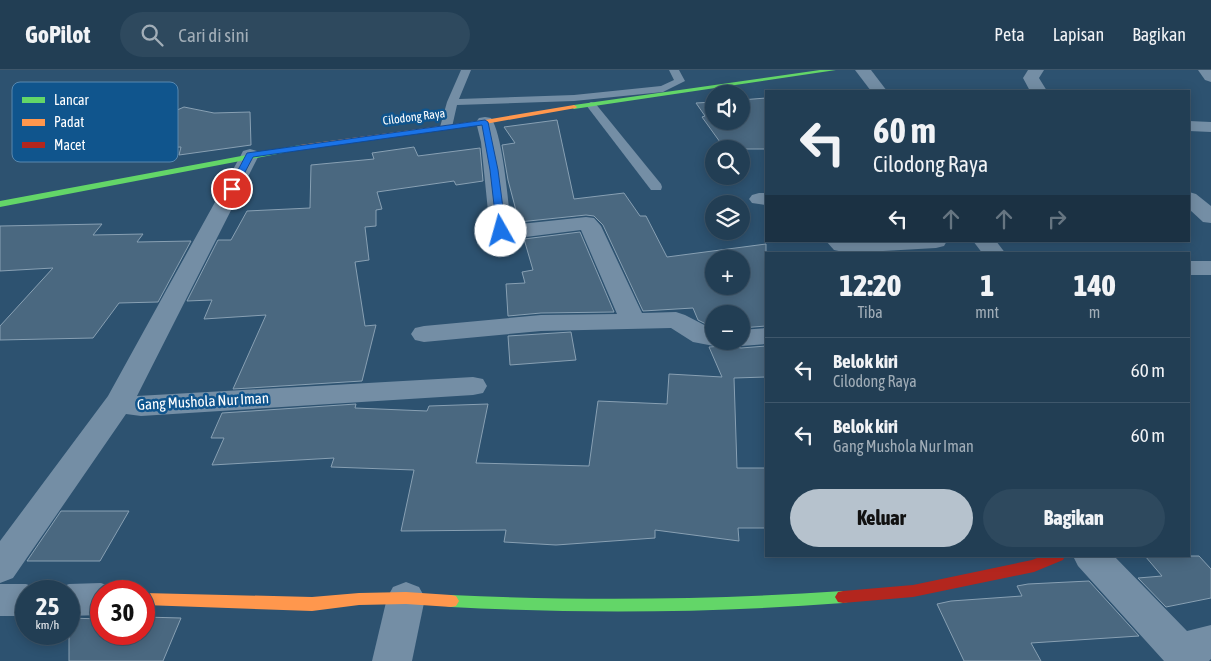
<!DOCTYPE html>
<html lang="id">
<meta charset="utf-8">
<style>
:root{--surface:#223e54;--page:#2e495e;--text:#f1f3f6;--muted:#a2aeb8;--line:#3f576b;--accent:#b6c2cd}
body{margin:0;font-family:"Asap Condensed",sans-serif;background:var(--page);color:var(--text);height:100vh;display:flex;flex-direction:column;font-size:19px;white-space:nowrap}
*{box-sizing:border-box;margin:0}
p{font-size:16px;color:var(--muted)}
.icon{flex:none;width:28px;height:28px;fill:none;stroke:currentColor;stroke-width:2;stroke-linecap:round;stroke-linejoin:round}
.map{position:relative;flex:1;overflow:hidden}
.drawer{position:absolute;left:765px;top:182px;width:425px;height:305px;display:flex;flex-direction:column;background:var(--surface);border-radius:0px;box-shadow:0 2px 12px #0003,0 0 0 1px var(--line)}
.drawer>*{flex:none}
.guide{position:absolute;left:765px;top:20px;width:425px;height:152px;border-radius:0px;box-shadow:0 2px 12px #0003,0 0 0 1px var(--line);background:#223e54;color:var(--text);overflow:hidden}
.tools{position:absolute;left:705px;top:15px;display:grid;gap:10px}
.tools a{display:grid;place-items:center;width:45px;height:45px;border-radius:50%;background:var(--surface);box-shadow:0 2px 12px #0003,0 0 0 1px var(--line);font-size:25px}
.speed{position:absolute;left:15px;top:510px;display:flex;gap:10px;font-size:25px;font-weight:700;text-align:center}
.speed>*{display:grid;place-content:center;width:65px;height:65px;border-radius:50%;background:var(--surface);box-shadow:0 2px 12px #0003,0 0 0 1px var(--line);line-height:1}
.speed small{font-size:12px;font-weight:400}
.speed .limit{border:8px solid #d22;background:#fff;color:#111}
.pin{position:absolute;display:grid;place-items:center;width:42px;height:42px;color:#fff;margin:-21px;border:2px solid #fff;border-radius:50%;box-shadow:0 1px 5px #0007}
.me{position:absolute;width:55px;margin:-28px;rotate:353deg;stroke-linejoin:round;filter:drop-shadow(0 0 4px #0008)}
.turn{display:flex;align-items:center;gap:18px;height:105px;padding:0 25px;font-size:22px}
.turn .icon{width:65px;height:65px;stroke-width:2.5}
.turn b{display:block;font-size:35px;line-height:42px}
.lanes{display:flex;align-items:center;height:48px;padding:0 25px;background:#0003;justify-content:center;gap:25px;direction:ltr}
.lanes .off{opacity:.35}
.eta{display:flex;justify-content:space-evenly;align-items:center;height:85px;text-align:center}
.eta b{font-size:30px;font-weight:800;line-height:35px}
.primary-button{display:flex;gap:10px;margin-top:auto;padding:10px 25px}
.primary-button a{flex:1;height:58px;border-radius:30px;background:var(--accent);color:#111;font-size:20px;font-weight:800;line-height:58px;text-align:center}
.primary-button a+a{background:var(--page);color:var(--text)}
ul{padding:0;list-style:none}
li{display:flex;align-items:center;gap:15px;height:65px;padding:0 25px;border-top:1px solid var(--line)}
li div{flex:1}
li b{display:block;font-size:19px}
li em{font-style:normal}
header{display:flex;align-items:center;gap:30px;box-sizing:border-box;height:70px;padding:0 25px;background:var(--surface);border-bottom:1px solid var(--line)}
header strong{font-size:24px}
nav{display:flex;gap:28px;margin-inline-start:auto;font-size:18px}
.search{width:350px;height:45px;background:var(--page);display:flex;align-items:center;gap:12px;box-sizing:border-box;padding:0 18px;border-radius:28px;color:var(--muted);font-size:19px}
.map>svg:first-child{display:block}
.building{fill:#4a6880;stroke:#88a0b3;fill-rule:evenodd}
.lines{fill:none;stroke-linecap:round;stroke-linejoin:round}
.lane{fill:#748ea5;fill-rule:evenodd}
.street{fill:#748ea5;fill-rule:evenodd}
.fast{fill:#63d668;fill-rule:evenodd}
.slow{fill:#ff974d;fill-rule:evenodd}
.jam{fill:#b3261e;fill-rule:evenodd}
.route{fill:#1a73e8;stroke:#114b97}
.labels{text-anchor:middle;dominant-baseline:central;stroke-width:5;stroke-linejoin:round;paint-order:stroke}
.far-street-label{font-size:12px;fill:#fff;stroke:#10558d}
.street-label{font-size:15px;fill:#fff;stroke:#10558d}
.key{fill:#10558d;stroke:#5888af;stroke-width:1}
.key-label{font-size:14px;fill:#fff}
</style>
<header>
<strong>GoPilot</strong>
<div class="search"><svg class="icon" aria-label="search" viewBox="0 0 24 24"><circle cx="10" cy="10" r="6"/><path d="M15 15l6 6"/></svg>Cari di sini</div>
<nav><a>Peta</a><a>Lapisan</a><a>Bagikan</a></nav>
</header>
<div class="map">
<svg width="1211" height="591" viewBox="0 0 1211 591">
<rect width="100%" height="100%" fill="#2d5270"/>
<g class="building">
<path d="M766,28v51h-41l-23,-32 3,-1 -9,-13 18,-1v19h27v-21z"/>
<path d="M184,37l30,6 36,-1 1,33 -72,10 2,-8 -52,2 30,-31z"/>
<path d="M557,50l17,79 50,-6 16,23h6l21,41 99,-13v82l-25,2v-14h-27v14l-16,-8 -5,-12 -50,3 -40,-86 -9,-9 -8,-1 -67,7 -11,-42 -6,-35 13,-2 -11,-16zM714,189h27v27h-27z"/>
<path d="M414,77l4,9 62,-8 3,33 -27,4 -2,-4 -77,11 5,17 -6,1v16l-11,1 4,33 -14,2 10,64 11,-1 -14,56 -129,8 33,-74 -62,4 8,-19 -25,1 31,-61h13l16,-29 63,-3 1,-43 63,-6 -2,-6z"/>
<path d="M102,154l-9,11 50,-1 -6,8 54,-1 -33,61 -39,1 -26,35 -93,2v-14l53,-58 -53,3v-45z"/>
<path d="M580,162l34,80 -73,1 -33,3 -2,-32 19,-1 -3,-11 11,-2 -9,-31z"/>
<path d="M571,262l5,28 -66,5 -2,-29z"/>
<path d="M727,271l5,5 9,2 25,-2v31l-32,1 3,90h29v60h-28l1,13 -84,-11v8l-99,7 -52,-3 2,-12 -105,1 13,-61 -83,-3 3,-9 -122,7 12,-27h-13l11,-25 134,-9 -1,4 72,3 2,-5 59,-2 -12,59 113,3 9,-65 69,3 2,-30 53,3 -13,-30 14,-1z"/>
<path d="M61,441h68l-29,50h-73z"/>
<path d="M1145,486h54l12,13v29l-45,9 -28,-29 24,-2z"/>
<path d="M1089,511l50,55 -108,7 10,18h-77l-27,-57 14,-3 71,-5 -5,-10 11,-2z"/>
<path d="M144,547l37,1 -18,43h-94v-43l32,1v15h43z"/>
</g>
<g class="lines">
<g class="lane">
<path d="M461,0h10l-12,29 115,-4 87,-9 13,-6 -5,-10h10l6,11 -22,11 -89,9 -117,4 -5,22 -6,3 -4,-1 -2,-2 7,-25z"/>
<path d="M591,32l4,1 66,81 1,3 -1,3h-10l-65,-85z"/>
</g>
<g class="street">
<path d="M855,0h16l16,21h-16z"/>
<path d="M1028,0h16l-5,8 8,13h-17l-7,-13z"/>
<path d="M1198,0h13v12l-6,-2z"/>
<path d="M485,47l6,1c12,17 17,84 20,107l75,-8 8,1 7,8 41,87 34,-1 9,3 29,15v11h11l-2,3 -9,2 -21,-4 -22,-14 -130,3 -117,11 -9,-2 -4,-6 4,-6 9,-2 117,-11 76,-1 -36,-84 -71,9 -17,-3 -3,-5 -9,-89 -5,-20 3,-4z"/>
<path d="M1189,51l22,1v10l-22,-1z"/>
<path d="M250,79l7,2 2,4 -122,241 336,-19 10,2 4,7 -4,7 -10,2 -332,21 -15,-2 -113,164 -13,5v-42l108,-145 133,-241 2,-4z"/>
<path d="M1189,122l7,2 15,12v17l-8,-1 -14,-13z"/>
<path d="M759,123h7v12l-14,-2 -3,-4 3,-4z"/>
<path d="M826,171h121l-3,5 -8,2 -88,5 -14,-3z"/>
<path d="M973,171h23l10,13h-23z"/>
<rect x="1189" y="191" width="22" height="14"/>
<path d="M766,258v16l-25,2 -9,-2 -2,-3h11v-11z"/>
<path d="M1073,486h41l73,75 24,-6v34l-2,2h-45l-86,-95z"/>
<path d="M406,512l13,5 6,11 -13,63h-40l15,-63 6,-11z"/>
<path d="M101,513l13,5 2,3h-15v24l-32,1v-25h-14l1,-2 13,-5z"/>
<path d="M0,514h26l13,5 1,2h-14v25h-26z"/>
</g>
<g class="fast">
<path d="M820,0h16l-262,39 -3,-2 3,-2z"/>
<path d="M300,75h3v4l-303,58v-6z"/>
<path d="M843,521l5,1 3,5 -3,5 -5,1c-131,10 -261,11 -392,4l-5,-1 -3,-5 3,-5 5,-1c131,6 261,5 392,-4z"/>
</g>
<g class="slow">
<path d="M574,35l3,2 -1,1 -91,16 -185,25 -4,-2 4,-2 185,-25z"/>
<path d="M406,522l45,3 5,1 3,5 -3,5 -5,1 -45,-3 -47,1 -47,6 -168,-6v-12l168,4 47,-4z"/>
</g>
<path class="jam" d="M1042,486h23l-2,4 -29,12 -121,25 -70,6 -5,-1 -3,-5 3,-5 5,-1 70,-6 119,-25z"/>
</g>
<path class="route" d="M485,50l3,2 10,48 8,61 -1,2h-4l-4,-2 -7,-61 -8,-45 -229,32 -18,34 -7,-2 19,-36z"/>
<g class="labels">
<g class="far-street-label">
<text transform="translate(414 47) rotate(-7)">Cilodong Raya</text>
</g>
<g class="street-label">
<text transform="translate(203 331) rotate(-3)">Gang Mushola Nur Iman</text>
</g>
</g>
<rect x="12" y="12" width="166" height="80" rx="8" class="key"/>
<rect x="22" y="27" width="23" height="6" fill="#63d668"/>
<rect x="22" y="49" width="23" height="7" fill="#ff974d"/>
<rect x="22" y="72" width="23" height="6" fill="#b3261e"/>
<g class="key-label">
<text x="54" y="35">Lancar</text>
<text x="54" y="57">Padat</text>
<text x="54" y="80">Macet</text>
</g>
</svg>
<div class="tools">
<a><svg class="icon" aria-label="sound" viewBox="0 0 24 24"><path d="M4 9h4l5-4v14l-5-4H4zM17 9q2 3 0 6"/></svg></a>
<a><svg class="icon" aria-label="search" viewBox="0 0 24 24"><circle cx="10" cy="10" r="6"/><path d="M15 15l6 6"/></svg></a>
<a><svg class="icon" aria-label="layers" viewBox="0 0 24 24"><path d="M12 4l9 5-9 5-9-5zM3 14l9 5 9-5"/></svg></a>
<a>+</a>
<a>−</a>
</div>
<div class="speed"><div>25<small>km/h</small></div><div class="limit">30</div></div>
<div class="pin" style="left:232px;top:119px;background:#d93025"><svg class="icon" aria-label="arrive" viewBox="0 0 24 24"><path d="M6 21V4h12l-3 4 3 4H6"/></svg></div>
<svg class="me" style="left:501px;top:161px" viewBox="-20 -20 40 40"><circle r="19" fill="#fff"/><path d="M0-13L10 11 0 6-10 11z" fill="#1a73e8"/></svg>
<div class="guide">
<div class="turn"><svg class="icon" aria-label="left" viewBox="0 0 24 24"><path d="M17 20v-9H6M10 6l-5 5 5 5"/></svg><div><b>60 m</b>Cilodong Raya</div></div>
<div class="lanes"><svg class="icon" aria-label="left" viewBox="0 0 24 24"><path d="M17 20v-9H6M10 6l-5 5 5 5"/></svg><svg class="icon off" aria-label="ahead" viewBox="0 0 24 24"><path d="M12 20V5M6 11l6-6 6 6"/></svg><svg class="icon off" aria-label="ahead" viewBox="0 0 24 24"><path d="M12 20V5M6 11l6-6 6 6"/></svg><svg class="icon off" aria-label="right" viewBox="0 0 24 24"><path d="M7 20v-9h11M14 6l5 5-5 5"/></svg></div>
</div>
<section class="drawer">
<div class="eta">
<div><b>12:20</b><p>Tiba</p></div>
<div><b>1</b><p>mnt</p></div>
<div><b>140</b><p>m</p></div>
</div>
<ul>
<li><svg class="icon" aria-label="left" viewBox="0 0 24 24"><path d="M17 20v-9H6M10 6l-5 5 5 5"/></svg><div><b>Belok kiri</b><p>Cilodong Raya</p></div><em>60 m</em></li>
<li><svg class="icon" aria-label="left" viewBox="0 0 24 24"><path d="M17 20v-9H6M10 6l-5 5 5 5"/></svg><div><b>Belok kiri</b><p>Gang Mushola Nur Iman</p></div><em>60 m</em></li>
</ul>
<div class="primary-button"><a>Keluar</a><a>Bagikan</a></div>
</section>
</div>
